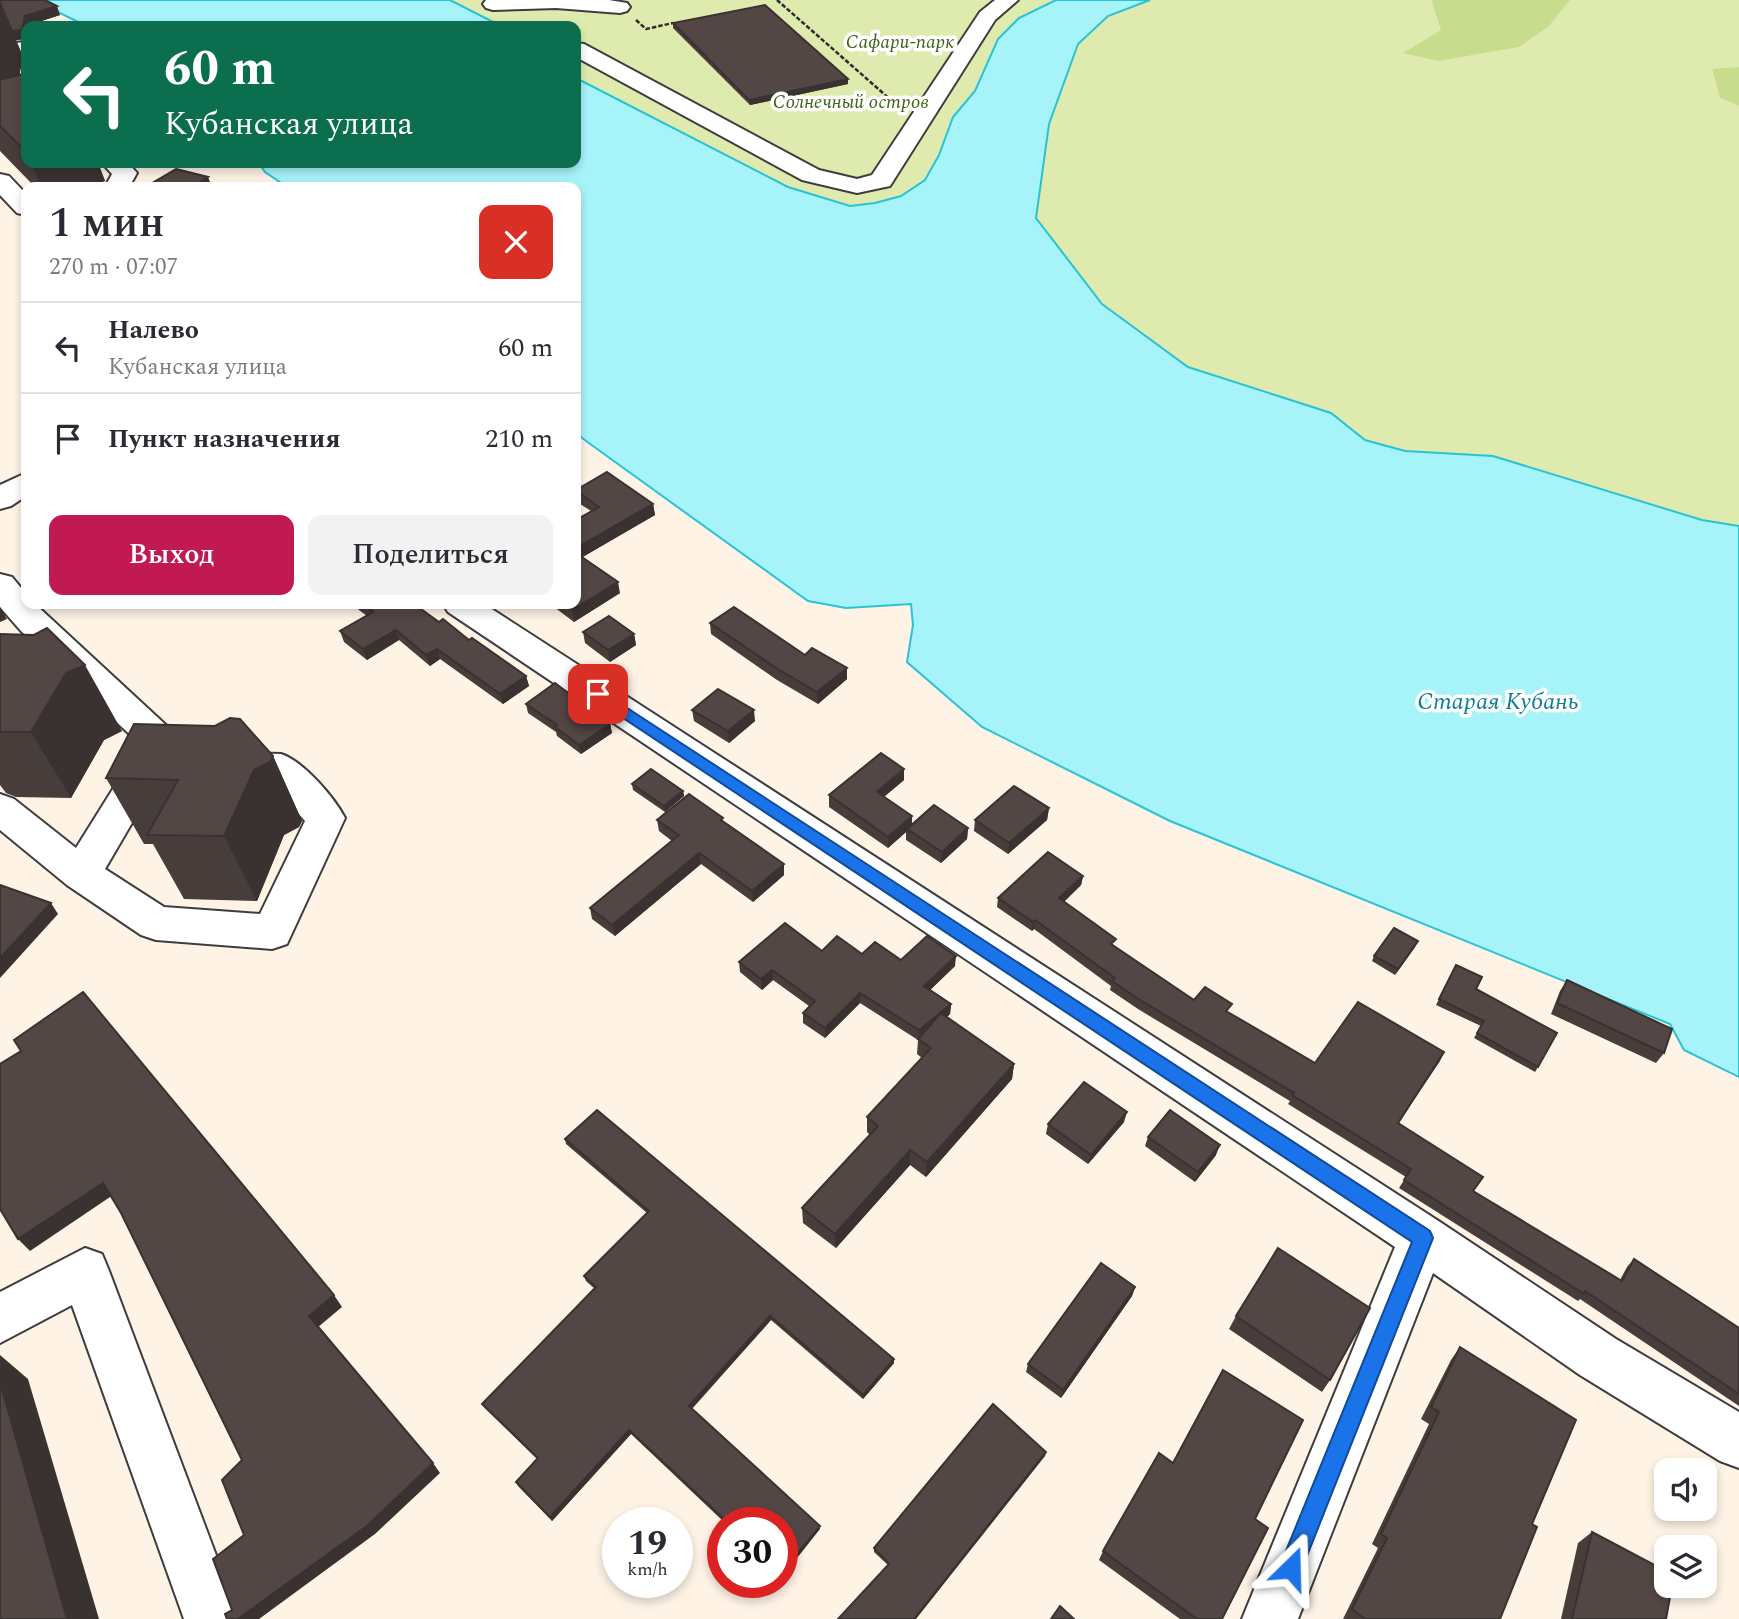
<!DOCTYPE html>
<html lang="ru">
<meta charset="utf-8">
<style>
:root{--surface:#fff;--page:#f2f2f3;--text:#2b2b33;--muted:#7c7c81;--line:#e1e1e2;--accent:#c11a52}
body{margin:0;font-family:Spectral,serif;background:var(--page);color:var(--text);height:100vh;display:flex;flex-direction:column;font-size:26px;white-space:nowrap}
*{box-sizing:border-box;margin:0}
p{font-size:23px;color:var(--muted)}
.icon{flex:none;width:38px;height:38px;fill:none;stroke:currentColor;stroke-width:2;stroke-linecap:round;stroke-linejoin:round}
.map{position:relative;flex:1;overflow:hidden}
.details{position:absolute;left:21px;top:182px;width:560px;height:427px;display:flex;flex-direction:column;background:var(--surface);border-radius:14px;box-shadow:0 4px 10px #0003}
.details>*{flex:none}
.guide{position:absolute;left:21px;top:21px;width:560px;height:147px;border-radius:14px;box-shadow:0 4px 10px #0003;background:#0b6e4f;color:#fff;overflow:hidden}
.fabs{position:absolute;left:1654px;top:1458px;display:grid;gap:14px}
.fabs a{display:grid;place-items:center;width:63px;height:63px;border-radius:14px;background:var(--surface);box-shadow:0 4px 10px #0003;font-size:35px}
.speed{position:absolute;left:602px;top:1507px;display:flex;gap:14px;font-size:35px;font-weight:700;text-align:center}
.speed>*{display:grid;place-content:center;width:91px;height:91px;border-radius:50%;background:var(--surface);box-shadow:0 4px 10px #0003;line-height:1}
.speed small{font-size:18px;font-weight:400}
.speed .limit{border:10px solid #d22;background:#fff;color:#111}
.pin{position:absolute;display:grid;place-items:center;width:60px;height:60px;color:#fff;margin:-30px;border-radius:14px;box-shadow:0 4px 10px #0006}
.me{position:absolute;width:77px;margin:-38px;rotate:22deg;stroke-linejoin:round;filter:drop-shadow(0 0 5px #0008)}
.turn{display:flex;align-items:center;gap:24px;height:147px;padding:0 28px;font-size:32px}
.turn .icon{width:91px;height:91px;stroke-width:2.5}
.turn b{display:block;font-size:49px;line-height:60px}
.round{display:grid;place-items:center;flex:none;width:74px;height:74px;border-radius:14px;background:var(--page)}
.overview{display:flex;align-items:center;justify-content:space-between;height:119px;padding:0 28px}
h1{font-size:42px;font-weight:600;line-height:52px}
.cta{display:flex;gap:14px;margin-top:auto;padding:14px 28px}
.cta a{flex:1;height:80px;border-radius:14px;background:var(--accent);color:#fff;font-size:28px;font-weight:600;line-height:80px;text-align:center}
.cta a+a{background:var(--page);color:var(--text)}
ul{padding:0;list-style:none}
li{display:flex;align-items:center;gap:21px;height:91px;padding:0 28px;border-top:2px solid var(--line)}
li div{flex:1}
li b{display:block;font-size:26px}
li em{font-style:normal}
.map>svg:first-child{display:block}
.green{fill:#dfebae}
.forest{fill:#c8dc8d}
.water{fill:#a7f3fa;stroke:#2ac2d5;stroke-width:2}
.lines{fill:none;stroke-linecap:round;stroke-linejoin:round}
.minor-casing{stroke:#3d3d3d;stroke-width:4}
.path{stroke:#2c2c2c;stroke-width:2.5;stroke-dasharray:4.5 2;stroke-linecap:butt}
.minor{fill:#fff;fill-rule:evenodd}
.wall{fill:#473d3b}
.shaded-wall{fill:#3a3230}
.building{fill:#534745;stroke:#3a3230;stroke-width:2}
.route{fill:#1a73e8;stroke:#114b97;stroke-width:2}
.labels{text-anchor:middle;dominant-baseline:central;stroke-width:7;stroke-linejoin:round;paint-order:stroke}
.far-park-label{font-size:19px;font-style:italic;fill:#3d6417;stroke:#fff}
.water-label{font-size:24px;font-style:italic;fill:#0d7f93;stroke:#fff}
</style>
<div class="map">
<svg width="1739" height="1619" viewBox="0 0 1739 1619">
<rect width="100%" height="100%" fill="#fff3e6"/>
<g class="green">
<path d="M450,0h606l-37,18 -21,21 -23,52 -22,26 -14,38 -14,25 -24,16 -26,7 -25,3 -62,-19 -212,-109v-52h-75z"/>
<path d="M1150,0h281l10,30 108,-4 21,-26h169v67l-27,3 8,28 19,8v420l-37,-6 -209,-64 -88,-5 -40,-11 -34,-27 -143,-46 -86,-63 -66,-86 13,-94 29,-80 30,-28z"/>
</g>
<g class="forest">
<path d="M1431,0h139l-21,26 -30,21 -81,14 -35,-8 38,-23z"/>
<path d="M1739,67v39l-19,-8 -8,-29z"/>
</g>
<g class="water">
<path d="M34,0h416l51,26h-415z"/>
<path d="M1056,0h94l-42,16 -30,28 -29,80 -13,94 66,86 86,63 143,46 34,27 40,11 88,5 209,64 37,6v551l-55,-27 -14,-26 -500,-203 -188,-94 -75,-65 6,-37 -2,-21 -65,4 -38,-7 -222,-160 -10,-8v-246h-289l-22,-15 -6,-9h317v-85l212,109 62,19 25,-3 26,-7 24,-16 14,-25 14,-38 22,-26 23,-52 21,-21z"/>
</g>
<g class="lines">
<g class="minor-casing">
<g id="minor">
<path d="M486,0h123l18,3 3,4 -3,4 -7,2 -64,-5 -63,2 -7,-2 -3,-4z"/>
<path d="M995,0h23l-23,20 -105,166 -33,7 -55,-13 -226,-123v-14l8,1 235,126 38,9 15,-4 108,-163z"/>
<path d="M26,42v12l-26,2v-12z"/>
<path d="M102,163h26l9,10 -8,14h-24l7,-13z"/>
<path d="M0,174l9,2 17,18v21l-9,-2 -17,-18z"/>
<path d="M26,473v23l-15,10 -11,3v-24z"/>
<path d="M0,574l12,3 14,17v10h9l160,148 86,2c22,7 53,43 64,64l-58,126 -15,5 -116,-9 -15,-5 -74,-50 -67,-55v-36l14,5 62,49 60,-96 9,-3 -124,-118 -21,-24zM164,768l9,8 13,4 85,2 34,39 -45,93 -96,-7 -59,-38z"/>
<path d="M443,604h41l956,618 176,117 123,73v56l-19,-7 -140,-86 -147,-102 -135,346h-56l153,-372 -947,-635z"/>
<path d="M85,1248l17,6 7,17 131,348h-56l-112,-314 -72,38v-51z"/>
</g>
</g>
<g class="path">
<path d="M777,0l123,108"/>
<path d="M636,20l10,9 27,-6"/>
</g>
<use href="#minor" class="minor"/>
</g>
<g class="wall">
<path d="M0,0l60,15 -34,11v13l-10,1 7,17 -4,18 7,-2v90h72l7,18 -20,6h-50l-35,-36z"/>
<path d="M673,23l175,56v5l-98,21 -77,-77z"/>
<path d="M576,490l77,14 2,11 -73,42 38,36 -46,29 -24,-18h26v-84l15,-9 -14,-9z"/>
<path d="M351,604h63l25,18 87,54 3,10 -26,18 -63,-45 -10,7 -31,-26 -32,20 -23,-18 -4,-11 27,-15z"/>
<path d="M710,623l95,32 42,24 -29,25 -41,-24 -66,-46z"/>
<path d="M583,632l51,2 2,11 -26,17 -25,-19z"/>
<path d="M0,634l122,97 -18,9 -33,58 -55,-1 -10,-4 -6,-8z"/>
<path d="M526,704l84,20 2,9 -31,21 -24,-18 -1,-4 -28,-19z"/>
<path d="M692,710l63,11 -26,22 -35,-22z"/>
<path d="M273,756l29,65 -3,6 -15,8 -27,66 -73,-2 -31,-55h-9l-38,-66z"/>
<path d="M904,780l-20,17 28,27 56,4 -1,11 -26,24 -35,-23v-8l-18,16 -59,-41v-12z"/>
<path d="M632,784l51,7 1,5 -19,16 -32,-22z"/>
<path d="M1049,808l-2,12 -39,34 -34,-23 1,-11z"/>
<path d="M657,820l66,2 61,42v11l-31,27 -52,-38 -86,72 -23,-17 -2,-11 82,-67 -13,-10z"/>
<path d="M1083,876l-2,9 -17,17 50,45 80,53 35,13 86,50 129,-11 -45,71 74,68 147,89 7,-13 7,-8 105,69v78l-159,-107 -2,2 -179,-113 7,-11 -118,-73 2,-3 -152,-92 -28,-19 1,-4 -77,-57 -2,2 -35,-24 1,-9z"/>
<path d="M1415,947l-20,28 -23,-14 2,-5z"/>
<path d="M822,951l40,3 39,6 54,6 -25,24 21,14 -1,10 -3,3 67,47 -2,15 -86,98 -16,-12 -74,83 -33,-25 -1,-15 68,-73 -3,-3v-15l55,-59 -5,-4 1,-14 -58,-37 -35,35 -22,-15v-10l6,-7 -36,-26 -11,10 -22,-18 -1,-10z"/>
<path d="M1456,965l82,102 -3,5 -61,-34 7,-12 -45,-21z"/>
<path d="M1567,980l97,73 -8,10 -105,-49 9,-23z"/>
<path d="M1124,1122l-36,42 -42,-30 2,-10z"/>
<path d="M1148,1137l68,18 -21,27 -50,-36z"/>
<path d="M565,1139l329,224 -31,36 -92,-79 -79,89 128,120 -38,-7h-58l-93,-88 -79,87 -34,-35 -2,-4 21,-23 -52,-51 -3,-4 113,-115 -9,-8 -2,-5 63,-63 -81,-69z"/>
<path d="M1135,1287l-3,9 -71,102 -35,-26 2,-8z"/>
<path d="M1236,1316l94,64 -8,12 -93,-63z"/>
<path d="M1460,1347l72,177 -32,95h-157l35,-71 -6,-4 57,-120 -8,-5 30,-59z"/>
<path d="M1045,1456l-157,109 -14,-13v-4z"/>
<path d="M1173,1463l82,56 -33,100h-42l-81,-59 4,-9z"/>
<path d="M1592,1532l74,87h-105l17,-76z"/>
</g>
<g class="shaded-wall">
<path d="M0,3l25,13 32,-10 3,9 -34,11v13l-10,1 7,17 -6,30 -17,3z"/>
<path d="M848,79v5l-98,21 -1,-5z"/>
<path d="M31,163h67l7,18 -20,6h-43z"/>
<path d="M208,177l4,10h-20z"/>
<path d="M653,504l2,11 -79,46v-13z"/>
<path d="M618,582l2,11 -46,29 -2,-12z"/>
<path d="M0,607l7,12 -7,3z"/>
<path d="M396,630l3,10 -32,20 -4,-11z"/>
<path d="M634,634l2,11 -26,17 -2,-12z"/>
<path d="M437,649l3,10 -10,7 -4,-11z"/>
<path d="M85,665l37,66 -18,9 -33,58 -40,-66 35,-59z"/>
<path d="M847,668v11l-29,25 -1,-12z"/>
<path d="M526,676l3,10 -26,18 -3,-10z"/>
<path d="M754,710l1,11 -26,22 -1,-12z"/>
<path d="M610,724l2,9 -31,21 -2,-9z"/>
<path d="M273,756l29,65 -3,6 -15,8 -27,66 -33,-65 30,-66z"/>
<path d="M904,769v11l-28,23 1,-11z"/>
<path d="M683,791l1,5 -19,16 -1,-6z"/>
<path d="M1049,808l-2,12 -39,34 1,-11z"/>
<path d="M912,816v11l-5,2 -1,3 -18,16v-11z"/>
<path d="M968,828l-1,11 -26,24 1,-11z"/>
<path d="M699,853l2,11 -86,72 -3,-11z"/>
<path d="M784,864v11l-31,27 -1,-11z"/>
<path d="M1083,876l-2,9 -23,22 1,-9z"/>
<path d="M51,903l7,11 -58,64v-20z"/>
<path d="M1035,920l-1,9 -2,2 1,-9z"/>
<path d="M1418,941l-3,6 -20,28 3,-6z"/>
<path d="M956,956l-1,10 -31,30v-10z"/>
<path d="M772,970l1,10 -11,10 -1,-11z"/>
<path d="M860,993v10l-35,35v-10z"/>
<path d="M951,1004l-1,10 -31,26v-10z"/>
<path d="M1444,1052l-4,9 -47,70 5,-8z"/>
<path d="M1014,1064l-2,15 -86,98 1,-15z"/>
<path d="M1127,1112l-3,10 -36,42 3,-9z"/>
<path d="M1220,1145l-4,10 -21,27 3,-10z"/>
<path d="M910,1150v15l-74,83 -1,-14z"/>
<path d="M103,1183l10,12 -83,56 -12,-12z"/>
<path d="M1135,1287l-3,9 -71,102 2,-8z"/>
<path d="M334,1295l8,12 -25,21 -8,-12z"/>
<path d="M770,1316l1,4 -81,90 -1,-4z"/>
<path d="M0,1355l28,24 71,240h-32l-67,-237z"/>
<path d="M894,1359v4l-31,36v-4z"/>
<path d="M629,1430l2,4 -79,87 -2,-4z"/>
<path d="M1046,1452l-1,4 -129,163h-2z"/>
<path d="M433,1463l7,10 -65,61 -116,85h-21z"/>
<path d="M820,1526v3l-38,48v-4z"/>
</g>
<g class="building">
<path d="M0,0h45l12,6 -32,10 -3,14 -10,1 -12,-28z"/>
<path d="M765,5l83,74 -99,21 -76,-77z"/>
<path d="M26,73v79l-26,-26v-46z"/>
<path d="M176,169l32,8 -16,10 -45,-1z"/>
<path d="M607,472l46,32 -77,44v-28l23,-13 -23,-16v-1z"/>
<path d="M576,553l42,29 -46,28 -9,-6h13z"/>
<path d="M362,604h52l25,18 4,-3 26,21 3,-2 54,38 -26,18 -63,-45 -11,6 -30,-25 -33,19 -23,-18 33,-19z"/>
<path d="M734,607l71,48 7,-7 35,20 -30,24 -41,-24 -66,-45z"/>
<path d="M609,616l25,18 -26,16 -25,-18z"/>
<path d="M47,628l38,37 -19,8 -35,59h-31v-98l34,1z"/>
<path d="M555,683l55,41 -31,21 -24,-18 2,-2 -31,-21z"/>
<path d="M718,689l36,21 -26,21 -36,-21z"/>
<path d="M230,718l10,1 33,37 -3,6 -16,8 -30,66 -77,-1 31,-55 -72,-2 28,-54 81,2z"/>
<path d="M881,753l23,16 -27,23 35,24 -24,21 -59,-42z"/>
<path d="M651,769l32,22 -19,15 -32,-22z"/>
<path d="M1014,786l35,22 -40,35 -34,-23z"/>
<path d="M689,794l34,24 -2,2 63,44 -32,27 -53,-38 -87,72 -22,-17 89,-73 -22,-15z"/>
<path d="M934,805l34,23 -26,24 -35,-23z"/>
<path d="M1048,852l35,24 -24,22 57,41 -5,5 83,56 11,-13 27,17 -6,7 89,52 43,-61 86,50 -46,71 85,54 -10,14 149,90 12,-22 105,69v66l-154,-103 -1,3 -180,-114 7,-11 -119,-74 2,-2 -154,-93 -28,-19 3,-3 -80,-58 -2,2 -35,-24z"/>
<path d="M0,885l51,18 -51,55z"/>
<path d="M785,923l37,28 15,-15 25,18 13,-12 26,18 26,-24 29,20 -32,30 27,18 -32,26 -59,-37 -35,35 -22,-15 12,-12 -43,-31 -11,9 -22,-17z"/>
<path d="M1394,928l24,13 -20,28 -24,-13z"/>
<path d="M1456,965l26,12 -6,12 81,44 -19,34 -61,-34 7,-12 -45,-22z"/>
<path d="M1567,980l105,49 -8,24 -107,-50z"/>
<path d="M83,992l251,303 -25,21 124,147 -65,62 -130,94h-11l-2,-5 7,-4 -19,-51 31,-24 -22,-55 20,-20 -121,-247 -18,-30 -85,56 -18,-30v-145l21,-13 -7,-11z"/>
<path d="M941,1013l73,51 -87,98 -17,-12 -75,84 -33,-26 76,-82 -11,-9 64,-69 -13,-9z"/>
<path d="M1084,1082l43,30 -36,43 -43,-31z"/>
<path d="M597,1110l297,249 -31,36 -93,-79 -81,90 131,120 -38,47v-51h-55l-98,-92 -79,87 -34,-35 22,-24 -56,-54 114,-117 -12,-11 65,-65 -84,-72z"/>
<path d="M1170,1110l50,35 -22,27 -50,-35z"/>
<path d="M1278,1248l92,60 -40,72 -94,-64z"/>
<path d="M1101,1263l34,24 -72,103 -35,-26z"/>
<path d="M1460,1347l116,73 -44,104 5,3 -37,92h-135l-13,-10 35,-71 -6,-4 58,-122 -8,-5z"/>
<path d="M1223,1370l80,50 -48,99 13,9 -46,91h-25l-94,-68 56,-98 14,10z"/>
<path d="M0,1382l67,237h-67z"/>
<path d="M993,1404l53,48 -132,167h-76l51,-55 -15,-16z"/>
<path d="M1592,1532l74,39v15h6l-6,33h-94z"/>
<path d="M1060,1606l14,13h-23z"/>
</g>
<path class="route" d="M598,689l832,542 3,7 -134,338 -8,4 -8,-4 -4,-8 133,-326 -819,-544 -3,-4z"/>
<g class="labels">
<g class="far-park-label">
<text x="900" y="42">Сафари-парк</text>
<text x="851" y="102">Солнечный остров</text>
</g>
<g class="water-label">
<text x="1498" y="702">Старая Кубань</text>
</g>
</g>
</svg>
<div class="fabs">
<a><svg class="icon" aria-label="sound" viewBox="0 0 24 24"><path d="M4 9h4l5-4v14l-5-4H4zM17 9q2 3 0 6"/></svg></a>
<a><svg class="icon" aria-label="layers" viewBox="0 0 24 24"><path d="M12 4l9 5-9 5-9-5zM3 14l9 5 9-5"/></svg></a>
</div>
<div class="speed"><div>19<small>km/h</small></div><div class="limit">30</div></div>
<div class="pin" style="left:598px;top:694px;background:#d93025"><svg class="icon" aria-label="arrive" viewBox="0 0 24 24"><path d="M6 21V4h12l-3 4 3 4H6"/></svg></div>
<svg class="me" style="left:1291px;top:1568px" viewBox="-20 -20 40 40"><path d="M0-17L14 15 0 8-14 15z" fill="#1a73e8" stroke="#fff" stroke-width="4"/></svg>
<div class="guide">
<div class="turn"><svg class="icon" aria-label="left" viewBox="0 0 24 24"><path d="M17 20v-9H6M10 6l-5 5 5 5"/></svg><div><b>60 m</b>Кубанская улица</div></div>
</div>
<section class="details">
<div class="overview"><div><h1>1 мин</h1><p>270 m · 07:07</p></div><a class="round" style="background:#d93025;color:#fff"><svg class="icon" aria-label="close" viewBox="0 0 24 24"><path d="M6 6l12 12M18 6L6 18"/></svg></a></div>
<ul>
<li><svg class="icon" aria-label="left" viewBox="0 0 24 24"><path d="M17 20v-9H6M10 6l-5 5 5 5"/></svg><div><b>Налево</b><p>Кубанская улица</p></div><em>60 m</em></li>
<li><svg class="icon" aria-label="arrive" viewBox="0 0 24 24"><path d="M6 21V4h12l-3 4 3 4H6"/></svg><div><b>Пункт назначения</b></div><em>210 m</em></li>
</ul>
<div class="cta"><a>Выход</a><a>Поделиться</a></div>
</section>
</div>
